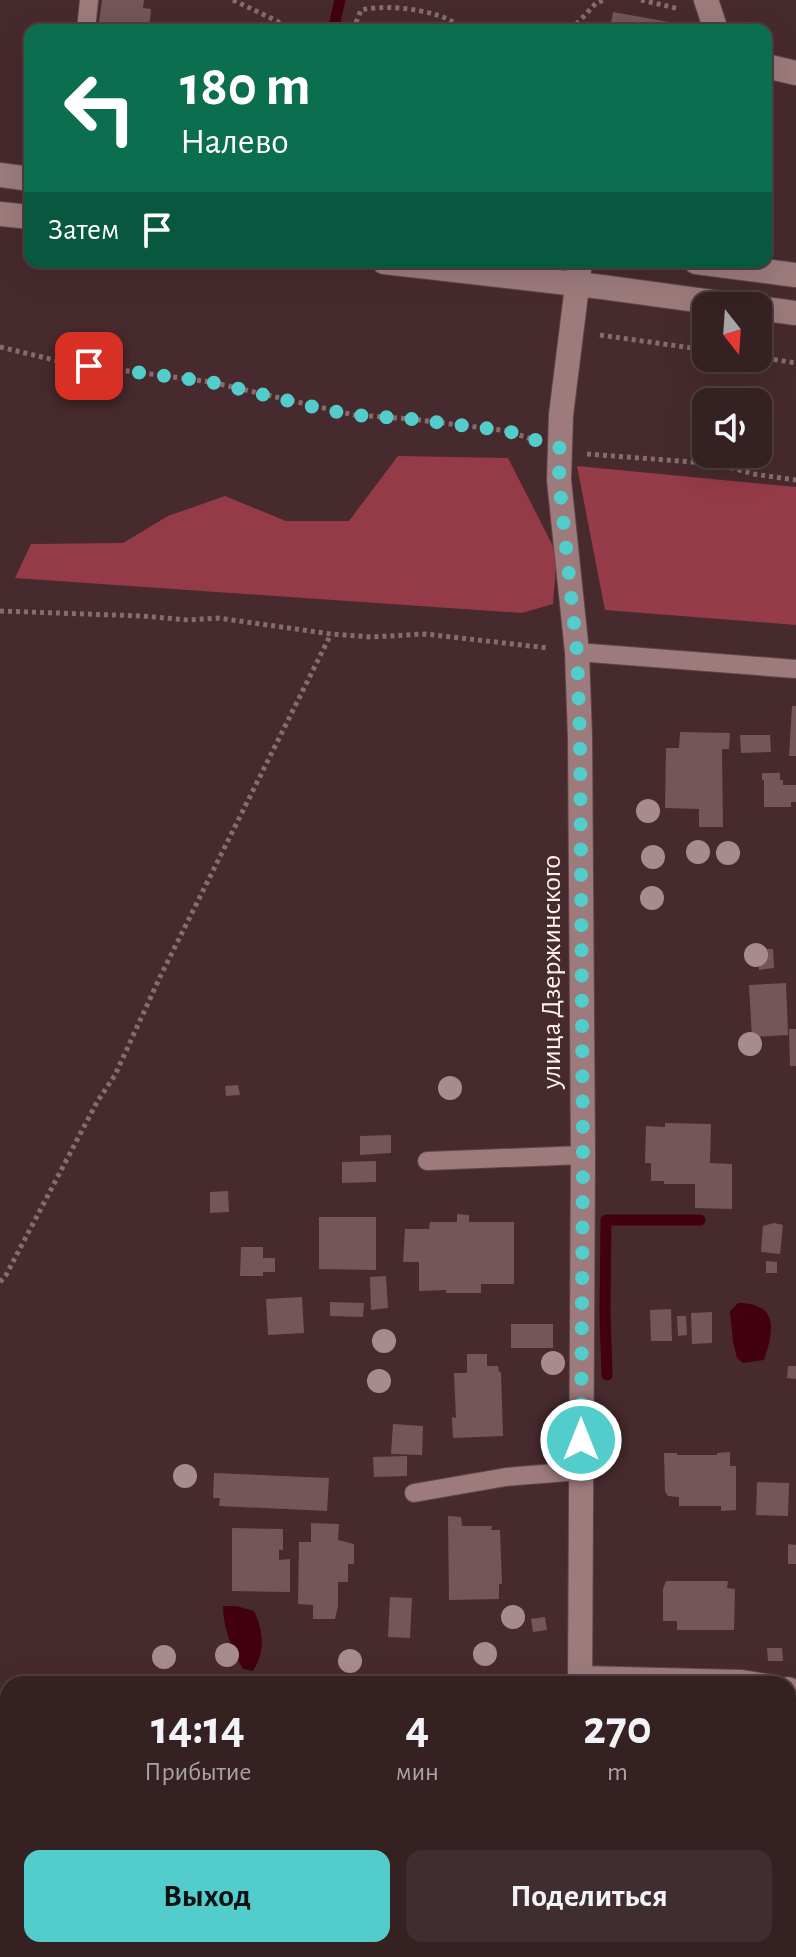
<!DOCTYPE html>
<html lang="ru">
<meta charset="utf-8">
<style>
:root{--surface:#352022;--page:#402d2f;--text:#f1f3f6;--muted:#aaa3a5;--line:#4f3e40;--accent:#52cdcc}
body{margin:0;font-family:"Alegreya Sans",sans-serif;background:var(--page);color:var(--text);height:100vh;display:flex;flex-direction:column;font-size:30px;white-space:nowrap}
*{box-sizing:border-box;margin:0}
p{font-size:26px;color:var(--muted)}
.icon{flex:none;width:44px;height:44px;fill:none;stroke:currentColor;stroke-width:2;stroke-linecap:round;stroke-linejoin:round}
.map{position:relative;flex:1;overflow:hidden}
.panel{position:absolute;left:0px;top:1676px;width:796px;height:282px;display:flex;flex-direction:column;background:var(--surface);border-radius:24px 24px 0 0;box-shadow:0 8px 32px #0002,0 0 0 2px var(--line)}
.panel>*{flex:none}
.banner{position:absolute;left:24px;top:24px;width:748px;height:244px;border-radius:16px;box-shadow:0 8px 32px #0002,0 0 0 2px var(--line);background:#0b6e4f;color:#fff;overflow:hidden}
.needle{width:52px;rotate:163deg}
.tools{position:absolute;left:692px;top:292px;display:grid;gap:16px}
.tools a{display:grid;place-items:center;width:80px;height:80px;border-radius:16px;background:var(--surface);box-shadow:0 8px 32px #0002,0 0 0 2px var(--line);font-size:40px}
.pin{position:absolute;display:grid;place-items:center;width:68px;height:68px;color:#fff;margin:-34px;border-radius:16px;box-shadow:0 4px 12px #0006}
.me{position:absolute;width:88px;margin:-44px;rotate:0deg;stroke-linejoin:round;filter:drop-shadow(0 0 6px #0008)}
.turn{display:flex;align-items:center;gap:28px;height:168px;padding:0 24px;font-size:36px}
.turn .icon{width:104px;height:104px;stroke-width:2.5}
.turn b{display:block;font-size:56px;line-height:68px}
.then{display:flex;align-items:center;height:76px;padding:0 24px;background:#0003;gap:16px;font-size:30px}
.eta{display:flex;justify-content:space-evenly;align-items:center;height:136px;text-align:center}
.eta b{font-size:48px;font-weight:700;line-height:56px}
.cta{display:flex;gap:16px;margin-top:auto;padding:16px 24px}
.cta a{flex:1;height:92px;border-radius:16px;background:var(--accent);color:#111;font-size:32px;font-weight:700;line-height:92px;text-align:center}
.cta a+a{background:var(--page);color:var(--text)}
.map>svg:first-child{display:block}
.green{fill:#953b47}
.forest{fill:#963b48}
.water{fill:#420010}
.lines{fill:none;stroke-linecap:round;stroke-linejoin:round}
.stream{stroke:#420010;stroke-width:11}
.building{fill:#755658}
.lane-casing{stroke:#5e4749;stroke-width:20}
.street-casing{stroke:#5e4749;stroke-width:26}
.secondary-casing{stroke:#5e4749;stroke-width:26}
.path{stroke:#856d6f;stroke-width:5;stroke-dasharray:4 4;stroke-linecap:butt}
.lane{stroke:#9d7b7d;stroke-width:18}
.street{stroke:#9d7b7d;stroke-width:24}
.secondary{stroke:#9d7b7d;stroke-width:24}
.tree{fill:#a88b8e}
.route{stroke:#52cdcc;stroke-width:14;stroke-dasharray:0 25.2}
.labels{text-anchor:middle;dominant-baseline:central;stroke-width:8;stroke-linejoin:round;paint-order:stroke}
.street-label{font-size:28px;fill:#feefef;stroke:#472a2d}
</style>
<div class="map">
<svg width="796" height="1957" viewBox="0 0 796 1957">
<rect width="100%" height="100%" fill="#472a2d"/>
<path class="green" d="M398,456l110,2 49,96 -4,50 -31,9 -507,-35 16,-34 92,-1 45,-27 57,-20 61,25h63z"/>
<path class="forest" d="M577,466l219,21v138l-191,-15z"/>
<g class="water">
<path d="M738,1303c41,0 36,28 26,57l-21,3 -6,-5 -4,-16 -3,-31z"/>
<path d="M223,1606h13l18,5c10,21 11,40 -1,60l-10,-2c-11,-19 -20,-41 -20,-63z"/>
</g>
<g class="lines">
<g class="stream">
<path d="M333,30l7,-30"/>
<path d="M607,1375l-2,-62 1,-93h94"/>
</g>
</g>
<g class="building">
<path d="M102,0h42l-1,8 8,1 -2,21h-51z"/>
<path d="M613,12l67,12 -1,6h-69z"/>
<path d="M792,706h4v50h-7z"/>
<path d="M680,732l50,1 -1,16h-7l1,78h-24v-18l-34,-1 1,-60h13z"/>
<path d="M740,735h30l1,17 -30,1z"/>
<path d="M762,773h18v7h3v5h13v17h-5v5h-27v-27h-2z"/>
<path d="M758,949h15l1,19 -15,2z"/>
<path d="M786,983l2,52 -36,2 -3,-52z"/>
<path d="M789,1029h7v37h-6z"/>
<path d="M238,1085l2,10 -14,1 -1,-10z"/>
<path d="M665,1123l46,1 -1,39 22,1v45l-37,-1v-24h-31v-3h-13v-18h-6l1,-37 19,1z"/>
<path d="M391,1135v18l-31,2v-19z"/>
<path d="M376,1161v21l-34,1v-21z"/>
<path d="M228,1191l1,21 -19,1v-21z"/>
<path d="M457,1214l12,1v7h45v62h-33v9h-35v-3l-27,1v-29h-16l2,-33h24l1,-7h27z"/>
<path d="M319,1217h57v53l-57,-1z"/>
<path d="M774,1223l9,2 -3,29 -19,-2 2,-26z"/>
<path d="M241,1247h22v11h12v14h-12v4h-23z"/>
<path d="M766,1261l11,1v11h-11z"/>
<path d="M386,1276l2,32 -17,2 -1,-33z"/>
<path d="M302,1297l2,36 -36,2 -2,-36z"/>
<path d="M330,1302l34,1 -1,14 -33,-1z"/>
<path d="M671,1309l1,32h-21l-1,-31z"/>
<path d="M712,1312v31l-20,1 -1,-31z"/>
<path d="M677,1316h9l1,19 -9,1z"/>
<rect x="511" y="1324" width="42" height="24"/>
<path d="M467,1354h20v12h11l1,6h2l2,64 -50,2 -1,-21 4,1 -2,-45h13z"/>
<path d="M788,1366h8v13l-9,-1z"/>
<path d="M393,1424l30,2 -1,29 -31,-1z"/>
<path d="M730,1452v14h6v44l-15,1v-5h-42v-9l-11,-1 -3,-5 -1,-38h13v2h40v-2z"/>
<path d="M407,1456v20l-33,1 -1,-20z"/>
<path d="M214,1473l115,5 -2,33 -108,-5 1,-8h-7z"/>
<path d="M757,1482l32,1 -1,33 -32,-1z"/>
<path d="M448,1516l13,1 1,9h30l-1,4h9l2,54h-3v15l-50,1z"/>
<path d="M311,1523l28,1 -1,16 16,4v20h-6v18h-10v24l-3,13h-22v-14l-15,-1 1,-62h12z"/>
<path d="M232,1528l51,1v21h-4v10l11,-1v33l-58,-1z"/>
<path d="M788,1544l8,1v19h-8z"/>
<path d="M666,1581h62l-1,7 8,1 -1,41h-57v-9h-14v-32z"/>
<path d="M390,1597l22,1 -2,40 -22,-1z"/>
<path d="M545,1617l2,13 -14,2 -2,-13z"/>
<path d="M767,1648h15l1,13h-15z"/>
<rect x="788" y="1840" width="8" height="30"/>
<rect x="788" y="1886" width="8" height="33"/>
</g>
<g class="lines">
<g class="lane-casing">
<g id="lane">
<path d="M86,30l3,-30"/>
<path d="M577,652l219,17"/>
<path d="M427,1161l156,-6"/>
<path d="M414,1493l92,-16 74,-6"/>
<path d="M580,1675l161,4 32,5"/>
<path d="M788,1686l3,1"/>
</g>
</g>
<g class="street-casing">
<g id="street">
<path d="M706,0l10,30"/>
<path d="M766,66l30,7"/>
<path d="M580,262l-19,153 -2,65 18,172 3,86 3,417 -3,529"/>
<path d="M579,1957v-7"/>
</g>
</g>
<g class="secondary-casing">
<g id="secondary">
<path d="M0,175l30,4"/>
<path d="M0,214l30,3"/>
<path d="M384,262l218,25 139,19"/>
<path d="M696,262l100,13"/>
<path d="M758,308l38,5"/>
</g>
</g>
<g class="path">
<path d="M233,0l44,21 14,9"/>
<path d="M641,0l39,9"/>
<path d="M353,30l8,-20c23,-5 53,-2 76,5 12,3 22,12 35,15"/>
<path d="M571,30l25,-27 8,-3"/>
<path d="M600,335l106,15"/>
<path d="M0,347l67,16 144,19 143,33 57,4 97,12 23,8"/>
<path d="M758,357l38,6"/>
<path d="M587,454l131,10 35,10 43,6"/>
<path d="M0,611l142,5 46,4 30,-2 113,16 40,3 54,-3 123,14"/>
<path d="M0,1282l6,-7 91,-173 18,-27 45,-98 171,-343"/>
</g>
<use href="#lane" class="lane"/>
<use href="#street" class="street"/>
<use href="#secondary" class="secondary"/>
</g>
<g class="tree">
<circle cx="648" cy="811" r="12"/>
<circle cx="698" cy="852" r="12"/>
<circle cx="728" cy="853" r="12"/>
<circle cx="653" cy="857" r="12"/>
<circle cx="652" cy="898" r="12"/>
<circle cx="756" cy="955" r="12"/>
<circle cx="750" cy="1044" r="12"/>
<circle cx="450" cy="1088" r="12"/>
<circle cx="384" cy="1341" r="12"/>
<circle cx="553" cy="1363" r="12"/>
<circle cx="379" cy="1381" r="12"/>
<circle cx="185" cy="1476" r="12"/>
<circle cx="513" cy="1617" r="12"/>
<circle cx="485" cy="1654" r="12"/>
<circle cx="227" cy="1655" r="12"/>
<circle cx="164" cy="1657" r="12"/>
<circle cx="350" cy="1661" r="12"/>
</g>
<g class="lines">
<path class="route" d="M89,366l122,16 115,28 28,5 57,4 97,12 52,17 -1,32 18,172 3,86 3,417 -2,285"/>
</g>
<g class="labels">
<g class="street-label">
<text transform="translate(552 972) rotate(-90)">улица Дзержинского</text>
</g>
</g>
</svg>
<div class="tools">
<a><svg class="needle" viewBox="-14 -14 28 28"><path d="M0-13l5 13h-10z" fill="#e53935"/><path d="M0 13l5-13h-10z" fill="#aaa3a5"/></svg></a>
<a><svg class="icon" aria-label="sound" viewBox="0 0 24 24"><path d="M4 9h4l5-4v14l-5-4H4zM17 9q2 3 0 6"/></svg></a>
</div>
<div class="pin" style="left:89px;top:366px;background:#d93025"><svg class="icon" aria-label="arrive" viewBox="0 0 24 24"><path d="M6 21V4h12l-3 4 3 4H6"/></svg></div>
<svg class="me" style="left:581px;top:1440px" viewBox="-20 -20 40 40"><circle r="17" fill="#52cdcc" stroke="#fff" stroke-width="3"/><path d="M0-11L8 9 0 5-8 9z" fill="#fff"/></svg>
<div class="banner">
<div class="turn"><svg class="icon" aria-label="left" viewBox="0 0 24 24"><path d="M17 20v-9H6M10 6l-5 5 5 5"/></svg><div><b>180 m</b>Налево</div></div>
<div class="then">Затем<svg class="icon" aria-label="arrive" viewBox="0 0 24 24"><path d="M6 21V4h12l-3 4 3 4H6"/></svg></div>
</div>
<section class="panel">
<div class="eta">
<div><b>14:14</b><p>Прибытие</p></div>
<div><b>4</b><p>мин</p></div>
<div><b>270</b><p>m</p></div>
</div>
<div class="cta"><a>Выход</a><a>Поделиться</a></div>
</section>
</div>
